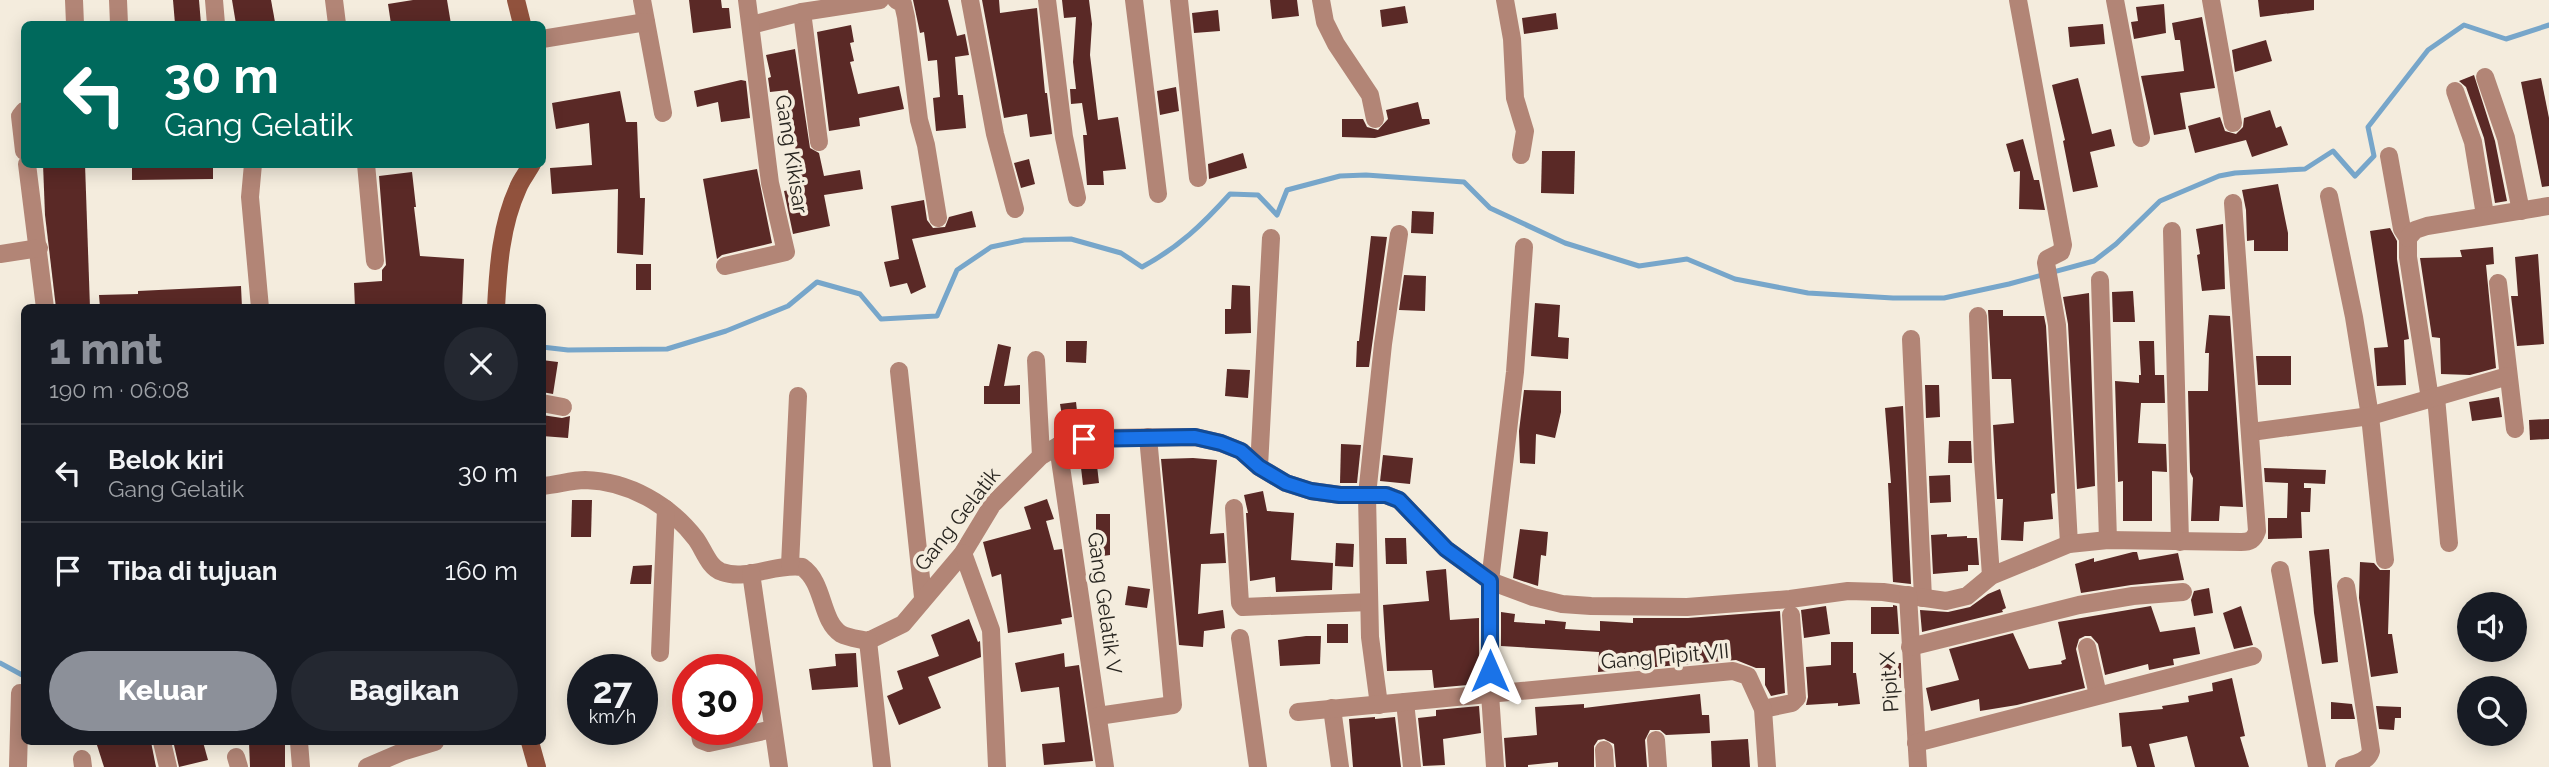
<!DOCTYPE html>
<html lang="id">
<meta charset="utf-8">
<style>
:root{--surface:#171b24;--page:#242831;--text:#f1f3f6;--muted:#9ea1a6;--line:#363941;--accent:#8c9099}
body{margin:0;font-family:Raleway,sans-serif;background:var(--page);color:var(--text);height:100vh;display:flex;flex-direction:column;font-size:26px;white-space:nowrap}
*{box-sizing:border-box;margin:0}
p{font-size:23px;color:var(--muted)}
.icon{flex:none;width:38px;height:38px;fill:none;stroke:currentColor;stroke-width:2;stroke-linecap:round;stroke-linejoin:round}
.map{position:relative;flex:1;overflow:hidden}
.drawer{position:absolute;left:21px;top:304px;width:525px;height:441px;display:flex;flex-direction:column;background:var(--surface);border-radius:10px;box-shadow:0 4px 18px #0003}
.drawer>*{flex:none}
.guide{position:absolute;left:21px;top:21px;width:525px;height:147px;border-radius:10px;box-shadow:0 4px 18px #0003;background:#00695c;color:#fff;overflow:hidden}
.buttons{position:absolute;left:2457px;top:592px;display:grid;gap:14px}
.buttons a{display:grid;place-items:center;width:70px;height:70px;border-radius:50%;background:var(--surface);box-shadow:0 4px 18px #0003;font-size:35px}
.speed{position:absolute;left:567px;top:654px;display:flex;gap:14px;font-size:35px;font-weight:700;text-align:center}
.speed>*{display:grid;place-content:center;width:91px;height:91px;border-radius:50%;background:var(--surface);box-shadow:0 4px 18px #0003;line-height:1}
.speed small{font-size:18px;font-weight:400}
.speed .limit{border:10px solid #d22;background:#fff;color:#111}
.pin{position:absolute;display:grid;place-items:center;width:60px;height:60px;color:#fff;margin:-30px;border-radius:14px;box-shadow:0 4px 10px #0006}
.me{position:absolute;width:77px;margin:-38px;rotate:0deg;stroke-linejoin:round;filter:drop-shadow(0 0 5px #0008)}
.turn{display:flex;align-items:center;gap:24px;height:147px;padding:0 28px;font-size:32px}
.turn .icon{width:91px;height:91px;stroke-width:2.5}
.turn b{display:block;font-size:49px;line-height:60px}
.round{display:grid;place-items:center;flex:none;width:74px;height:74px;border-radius:37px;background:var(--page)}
.summary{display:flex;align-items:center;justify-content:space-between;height:119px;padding:0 28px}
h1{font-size:42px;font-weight:800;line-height:52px;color:var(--accent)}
.primary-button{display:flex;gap:14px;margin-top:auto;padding:14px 28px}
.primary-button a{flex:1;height:80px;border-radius:42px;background:var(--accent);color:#fff;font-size:28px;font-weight:800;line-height:80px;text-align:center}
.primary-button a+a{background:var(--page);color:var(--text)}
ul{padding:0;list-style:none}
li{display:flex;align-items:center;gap:21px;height:98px;padding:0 28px;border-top:2px solid var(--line)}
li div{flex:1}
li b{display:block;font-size:26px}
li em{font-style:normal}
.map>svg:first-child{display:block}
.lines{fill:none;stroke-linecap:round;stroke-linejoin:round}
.stream{stroke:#77a6ca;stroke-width:5}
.building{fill:#5a2926}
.street{stroke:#b28576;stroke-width:18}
.secondary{stroke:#91523d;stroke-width:18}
.route-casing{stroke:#114b97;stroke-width:18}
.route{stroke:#1a73e8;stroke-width:12}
.labels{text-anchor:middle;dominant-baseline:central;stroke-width:7;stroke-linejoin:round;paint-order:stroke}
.street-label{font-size:21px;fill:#282520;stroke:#f4ecdd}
</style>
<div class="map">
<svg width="2549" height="767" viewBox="0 0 2549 767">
<rect width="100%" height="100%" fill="#f4ecdd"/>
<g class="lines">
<g class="stream">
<path d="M542,347l26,3 99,-1 59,-18 62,-25 29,-24 43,12 21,25 56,-3 20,-46 34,-23 33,-7 47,-1 50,14 21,14c37,-20 60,-42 88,-73l28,1 19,20 10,-25 53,-14 26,-1 98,7 26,26 75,35 74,23 48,-7 48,20 73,14 85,5h51l65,-14 85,-23 22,-17 44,-43 59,-25 16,-3 70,-4 28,-18 22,25 19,-20 -6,-29 60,-77 36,-25 42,14 43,-14"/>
<path d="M0,663l24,13"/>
</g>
</g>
<g class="building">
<path d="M173,0h26l2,24h-26z"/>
<path d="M232,0h39l4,22 -39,2z"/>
<path d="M413,0h34l4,24h-60l-3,-20z"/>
<path d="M689,0h32l1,8h7l2,20 -38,5z"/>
<path d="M913,0h35l9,36 8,-2 4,21 -14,2 3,38h5l3,33 -30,3 -3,-33 7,-1 -3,-37 -9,1 -4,-29 -4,1z"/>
<path d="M982,0h17l1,13 37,-5 8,85h2l5,41 -22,3 -3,-23 -23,4z"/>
<path d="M1062,0h27l3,24 -2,31 8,65 20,-3 8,52 -23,2 1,14h-17l-4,-50h4l-5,-32 -11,1 -1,-15h6l-3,-27 3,-45 -12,1z"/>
<path d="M1270,0h27l2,16 -27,3z"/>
<path d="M2258,0h56v10l-54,7z"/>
<path d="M2164,4l2,29 -32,6 -3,-17 7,-1 -2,-14z"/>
<path d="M1405,6l3,17 -26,4 -2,-17z"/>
<path d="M1218,10l2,21 -26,2 -2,-20z"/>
<path d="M1556,13l2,16 -34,5 -2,-16z"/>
<path d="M2202,17l13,71 -35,5 6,36 -32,6 -13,-59 43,-5 -4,-31h-5l-3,-17z"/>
<path d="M2103,24l2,20 -35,3 -2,-20z"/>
<path d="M851,25l3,17 -4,1 4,18 -4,1 8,32 41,-8 5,23 -45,9 1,8 -31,5 -12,-99z"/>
<path d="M2266,40l6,21 -37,11 -3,-22z"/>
<path d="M795,49l15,99 9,5 5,23 36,-6 3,19 -39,6 6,31 -37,8 -9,-43 11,-2 -7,-36 8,-1 -8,-62 -18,2 -2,-14 3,-1 -5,-22z"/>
<path d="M2474,75l21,66 12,60 -12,2 -11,-65 -18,-51 -7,-6z"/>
<path d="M2078,78l14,56 19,-5 4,17 -25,6 8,35 -25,5 -10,-51 2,-1 -13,-55z"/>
<path d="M2541,78l8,40v68l-7,1 -21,-105z"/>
<path d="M741,80l5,1 4,37 -29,4 -3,-20 -21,5 -3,-16z"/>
<path d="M1176,87l3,24 -19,4 -3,-24z"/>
<path d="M620,91l6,31h11l3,76h5l-2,57 -26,-2 1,-64 -66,5 -2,-26 42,-3 -3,-42 -33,6 -4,-26z"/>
<path d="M1418,102l4,17h7l1,5 -55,14 -33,-1v-18h21l4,8 11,3 10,-11 -2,-9z"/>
<path d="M2270,110l6,18 5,-2 7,19 -36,12 -6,-17 -51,13 -7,-27 32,-9 5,14 11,3 7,-7 1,-9z"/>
<path d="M2023,139l11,41h5l6,30 -26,-1 1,-38 -6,1 -8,-28z"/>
<path d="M1542,151h33l-1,43 -33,-1z"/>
<path d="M1243,153l4,15 -38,11 -1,-15z"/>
<path d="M1029,159l6,25 -14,4 -7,-25z"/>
<path d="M43,164h42l5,144h-34l-11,-93z"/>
<path d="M132,164h81v15l-81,1z"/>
<path d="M757,169l15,74 -50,12 -5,4 -14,-80z"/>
<path d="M412,172l4,35h-2l6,49 44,3 -2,49h-107l-1,-25 28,-2v-11l4,-5 -7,-89z"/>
<path d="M2278,184l10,49v18h-34v-11l-7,1 -1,-31 -4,-20z"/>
<path d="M924,200l3,20 6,8 12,-1 4,-10 23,-6 4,16 -64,12 14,48 -15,7 -4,-11 -17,4 -6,-25 15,-3 -8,-53z"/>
<path d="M1412,211l22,1 -1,22 -22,-1z"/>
<path d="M2223,224l2,65 -23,2 -5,-36 3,-1 -4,-25z"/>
<path d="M2390,228l7,13v18l12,80 -5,1 2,45 -29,1 -3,-38 14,-1 -18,-116z"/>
<path d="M1371,236l16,1 -18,130h-13l1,-26h2z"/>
<path d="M2493,247l1,17 -8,1 10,103 -26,7 -29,-1 -1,-36 -8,-1 -12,-79 42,-1 -2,-7z"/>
<path d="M2538,254l6,90 -27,2 -6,-50h7l-3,-39z"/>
<rect x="636" y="264" width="15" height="26"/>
<path d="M1404,275l22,1 -1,35 -26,-1z"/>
<path d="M1232,285l18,1 1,47 -26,1v-25h6z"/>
<path d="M241,286l1,22h-142l-1,-13 39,-1v-3z"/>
<path d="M2133,291l2,31h-22l-1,-30z"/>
<path d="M2089,293l6,193 -18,3 -9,-165 -5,-27z"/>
<path d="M1535,303l25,2 -2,32 11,1 -1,21 -37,-3z"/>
<path d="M1988,310h15v6h41l2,10 9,167 -4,1 2,25 -29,3 -1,19 -22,-1 2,-41h-6l-4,-74 21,-2 -3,-44h-19z"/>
<path d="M2209,315l21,1 13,191 -23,-1 -1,15h-28l2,-43 -3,-6 -2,-81h20l1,-38h-4z"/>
<path d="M1066,341h21l-1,22 -20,-1z"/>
<path d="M2139,341h15l1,34h9l1,28h-24l-3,40 28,1 1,28 -15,-1v50h-29v-40l-5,1 -3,-101 24,2v-8h2z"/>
<path d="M998,344l13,3 -7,39 16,-1v19h-36v-18h5z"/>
<path d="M2256,356h35v29h-33z"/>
<path d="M542,360l16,2 -5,32 -11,-2z"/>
<path d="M1227,369l23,1 -2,28 -23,-2z"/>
<path d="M1925,385h14l1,32 -14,1z"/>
<path d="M1524,390l37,1v21l-6,26 -19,-4 -1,30 -15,-1 -1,-32z"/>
<path d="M2499,397l3,20 -30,4 -3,-19z"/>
<path d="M1076,402l2,18 -15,2 -3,-18z"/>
<path d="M1903,406l8,178 -18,-2 -5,-99h3l-6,-75z"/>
<path d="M542,415l20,3 8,-2 -2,22 -26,-2z"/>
<path d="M2549,419v20l-19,1 -1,-20z"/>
<path d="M1949,441h22l1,22h-24z"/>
<path d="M1341,444l20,1 -4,38h-17z"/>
<path d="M1383,455l30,3 -3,26 -30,-3z"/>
<path d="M1096,457l3,26 -16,2 -3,-26z"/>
<path d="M1193,458l24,2 -7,74 14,-1 2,30 -25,1 -3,50 25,-4 2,18 -21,3 -1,16 -24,-2 -18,-186z"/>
<path d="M2264,468l62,2 -1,14 -21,-1v5h7l-1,24h-9l1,26 -34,1v-21h19l1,-35 -23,-1z"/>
<path d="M1950,475l1,27 -21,1 -1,-27z"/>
<path d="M1263,491l4,20 27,2 -3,47 42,3 -1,27 -56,2 -1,-15 -25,4 -4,-68h2l-4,-18z"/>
<path d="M1047,499l7,20 -8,2 8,29 8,-1 10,68 -11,2 1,5 -54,9 -7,-59 -9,3 -9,-35 48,-13 -7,-22z"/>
<path d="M572,500h20l-1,37h-20z"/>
<path d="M1096,514h14v41l-14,2z"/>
<path d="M1520,529l28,3 -2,24 -5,-1 -3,31 -25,-8z"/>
<path d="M1947,534v3l20,-1v2h10l2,27h-11v6l-35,3 -2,-39z"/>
<path d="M1385,538h21l1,26h-21z"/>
<path d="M1336,543l18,1 -1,23 -18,-1z"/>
<path d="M2329,549l9,113 -16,2 -8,-51 -5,-62z"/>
<path d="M2133,552h4l2,8 39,-7 6,27 -53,5 -50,8 -6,-29 19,-6v4z"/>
<path d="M2360,562l14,1 6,7h10l-2,64h4l6,39 -27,4 -12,-79z"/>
<path d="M652,565l-1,19h-21l3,-18z"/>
<path d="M1446,569l4,51 29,-2v66l-45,4 -2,-18 -45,1 -4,-66 46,-4 -3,-30z"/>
<path d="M1128,586l22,3 -3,19 -22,-3z"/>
<path d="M2209,588l4,25 -19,3 -3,-16 3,-9z"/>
<path d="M2000,589l6,19 -4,2 1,2 -81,20 -2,-22 28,2 22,-5 18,-13z"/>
<path d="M1893,605l4,1 2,28h-28v-27h22z"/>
<path d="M1826,606l4,28 -26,4 -3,-28z"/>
<path d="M2151,606l9,26 35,-5 5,27 -27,5 1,6 -6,1 -19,4 -1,-6 -43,11 -7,-31 -7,-8h-6l-6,3 -3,10 9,39 -68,17 -37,6 -1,-12 -48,12 -5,-23 33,-8 -10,-31 64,-16 16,36 33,-5 -1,-3 5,-2 -8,-37z"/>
<path d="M2241,606l12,39 -19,4 -11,-36z"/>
<path d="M1780,611l5,82 -14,3 -6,-11v-17h-9l-20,-8 -138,12 1,-20 -98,-6v-34l14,2 -1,8 31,2v-4l21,2 -1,7 35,2v-10l33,2v-5h55z"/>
<path d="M969,619l9,23 2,-1 1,16 -53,20 13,31 -42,17 -12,-29 16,-7 -6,-18 42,-15 -8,-21z"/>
<rect x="1327" y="624" width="21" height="19"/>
<path d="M1306,636h15l-1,28 -40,2 -2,-26z"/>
<path d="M1831,642h22v31h3l4,31 -22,2v-3l-32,2 2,-8 -2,-30 25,-2z"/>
<path d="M856,653l2,34 -46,3 -3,-21 27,-3 -1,-12z"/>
<path d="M1064,653l1,14 14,-2 14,96 -49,4 -2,-21 23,-2 -6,-55 -38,5 -6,-29z"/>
<rect x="1882" y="663" width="19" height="15"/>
<path d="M2232,678l13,58 -5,1 9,30h-54l-8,-31 -38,8 6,23h-18l-6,-21 -9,1 -3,-34 44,-4 -1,-3 27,-4 -1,-6 25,-5 -1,-8z"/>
<path d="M1700,694l2,21h7l1,18 -44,2 -6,-5h-10l-5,10 2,27h-31l-2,-23 -10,-5 -6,1 -4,6v21h-36v-5l-30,3v2h-22l-2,-29 33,-3 -2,-28 49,-3v4z"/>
<path d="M2331,702l21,2 3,15h-24z"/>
<path d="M1479,706l2,27 -38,6 2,26 -22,1 -5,-48 18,-2v-6z"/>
<path d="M2376,706l25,1v11h-6l-1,12 -15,-1z"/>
<path d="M1375,717v2l20,-2 6,50h-48l-4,-48z"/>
<path d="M1748,739l2,28h-38l-1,-26z"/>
<path d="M96,742h55l5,25h-52z"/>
<path d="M186,742h17l5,18 -29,7 -5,-22z"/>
<path d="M249,742h36v25h-35z"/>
</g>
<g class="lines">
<g class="street">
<path d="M74,0l1,24"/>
<path d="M118,0l1,24"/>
<path d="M214,0l2,24"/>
<path d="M334,0l3,24"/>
<path d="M642,0l21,113"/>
<path d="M896,0l7,4 3,13 13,103 7,25 12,73"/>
<path d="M970,0l25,134 20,75"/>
<path d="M1047,0l17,137 13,61"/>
<path d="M1134,0l24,194"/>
<path d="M1179,0l19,178"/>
<path d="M1321,0l4,22 11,22 34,51 5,24"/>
<path d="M1505,0l7,39 3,59 10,33 -4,24"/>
<path d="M2018,0l45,245 -2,7 -14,7 -1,4 11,62 12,219"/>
<path d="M2115,0l26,138"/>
<path d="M2211,0l22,123"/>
<path d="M802,12l17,130"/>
<path d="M751,25l51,-13 78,-12"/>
<path d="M542,39l104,-17"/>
<path d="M2485,77l21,61 15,73"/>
<path d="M2455,91l18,51 12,73"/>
<path d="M24,111l-4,5 4,35"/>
<path d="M2389,156l13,73 6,9v19l22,142"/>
<path d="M27,164l18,144"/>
<path d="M253,164l-3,33 10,111"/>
<path d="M366,164l9,97"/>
<path d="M2329,196l25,121 16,99 15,144"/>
<path d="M2172,231l8,311"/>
<path d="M2408,238l7,-8 12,-4 122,-20"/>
<path d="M0,254l39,-6"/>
<path d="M725,266l61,-14 -16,-69 -23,-183"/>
<path d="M2100,280l8,260"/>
<path d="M2498,283l17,146"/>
<path d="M1978,316l5,144 8,116"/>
<path d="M1911,339l12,259"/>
<path d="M1036,360l5,96"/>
<path d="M899,371l24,226"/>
<path d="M2436,397l13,146"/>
<path d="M542,403l21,4"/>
<path d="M2251,432l119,-16 138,-40"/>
<path d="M1058,446l47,321"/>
<path d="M1259,467l12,-229"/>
<path d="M542,486c15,-1 29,-6 43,-6 44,1 85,25 111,59 8,11 13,29 26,33 25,9 54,-9 80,-5 23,16 18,53 39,67 7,4 19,5 27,7l35,-17 60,-71 29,-48 49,-49 17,-10 42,-8 95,-1 26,6 20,8 18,16 27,16 25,8 29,4h46l13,5 47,49 44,32 43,16 29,7 29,2 96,1 103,-8 58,-8 35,1 63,9 21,-5 24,-20 78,-32 39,-4 133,2c9,0 13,-2 16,-11l-24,-328"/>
<path d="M1234,508l6,95 3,4 126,-5"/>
<path d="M963,553l28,77 6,137"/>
<path d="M790,565l8,-169"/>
<path d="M2280,570l37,197"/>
<path d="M751,573l28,194"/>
<path d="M1908,595l10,172"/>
<path d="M1240,638l18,129"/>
<path d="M868,641l14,126"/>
<path d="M1910,647l169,-42 54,-9 50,-4"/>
<path d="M2087,647l11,48"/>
<path d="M660,653l6,-144"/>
<path d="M1405,702l7,65"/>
<path d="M1379,705l-9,-68 -3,-142 16,-151 16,-110"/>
<path d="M1332,708l8,59"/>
<path d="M1763,709l29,-6 5,-5 -6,-83"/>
<path d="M1298,712l435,-41 15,5 15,33 4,58"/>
<path d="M1098,716l75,-11 -25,-268"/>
<path d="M699,730l2,10 8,3 64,-14"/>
<path d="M1656,740l2,27"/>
<path d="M162,742l6,25"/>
<path d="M299,742l2,25"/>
<path d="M1916,743l337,-87"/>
<path d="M1604,750l1,17"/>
<path d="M236,757l3,10"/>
<path d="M82,759l1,8"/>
<path d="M18,767l2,-74"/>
<path d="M367,767l35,-15 33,-10"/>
<path d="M1495,767l-5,-73v-113l25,-209 9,-125"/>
<path d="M2344,767c10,-3 24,-5 27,-16l-25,-165"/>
</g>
<g class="secondary">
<path d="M516,0l6,24"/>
<path d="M496,308c2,-40 5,-83 22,-120 3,-8 9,-15 14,-24"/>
<path d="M530,742l7,25"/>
</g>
</g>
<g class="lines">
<g class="route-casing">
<path id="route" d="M1084,439l111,-2 26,6 20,8 18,16 27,16 25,8 29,4h46l13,5 47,49 44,32v90"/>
</g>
<use href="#route" class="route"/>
</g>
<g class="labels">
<g class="street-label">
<text transform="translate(792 154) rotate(81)">Gang Kikisar</text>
<text transform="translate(957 519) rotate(-52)">Gang Gelatik</text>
<text transform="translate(1105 603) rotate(82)">Gang Gelatik V</text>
<text transform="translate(1665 656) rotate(-5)">Gang Pipit VII</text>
<text transform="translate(1889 682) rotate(-94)">Pipit X</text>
</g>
</g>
</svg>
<div class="buttons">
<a><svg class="icon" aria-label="sound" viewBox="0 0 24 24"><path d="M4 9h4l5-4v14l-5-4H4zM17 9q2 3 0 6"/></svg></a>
<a><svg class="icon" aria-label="search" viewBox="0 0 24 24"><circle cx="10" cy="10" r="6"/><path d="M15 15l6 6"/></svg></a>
</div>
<div class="speed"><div>27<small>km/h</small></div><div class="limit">30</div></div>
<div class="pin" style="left:1084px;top:439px;background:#d93025"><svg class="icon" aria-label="arrive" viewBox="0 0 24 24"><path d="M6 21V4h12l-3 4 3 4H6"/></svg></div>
<svg class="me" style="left:1490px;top:671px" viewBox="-20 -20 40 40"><path d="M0-17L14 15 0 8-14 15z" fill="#1a73e8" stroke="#fff" stroke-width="4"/></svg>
<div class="guide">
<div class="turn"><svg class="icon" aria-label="left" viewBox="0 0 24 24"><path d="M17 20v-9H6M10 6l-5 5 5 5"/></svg><div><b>30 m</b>Gang Gelatik</div></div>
</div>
<section class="drawer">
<div class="summary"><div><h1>1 mnt</h1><p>190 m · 06:08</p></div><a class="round"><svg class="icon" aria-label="close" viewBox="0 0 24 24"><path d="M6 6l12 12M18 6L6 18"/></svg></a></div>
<ul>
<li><svg class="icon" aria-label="left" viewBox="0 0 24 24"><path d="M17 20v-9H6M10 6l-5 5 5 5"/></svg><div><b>Belok kiri</b><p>Gang Gelatik</p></div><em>30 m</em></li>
<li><svg class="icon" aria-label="arrive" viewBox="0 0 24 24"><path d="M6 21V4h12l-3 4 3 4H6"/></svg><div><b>Tiba di tujuan</b></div><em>160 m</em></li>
</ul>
<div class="primary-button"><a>Keluar</a><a>Bagikan</a></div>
</section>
</div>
